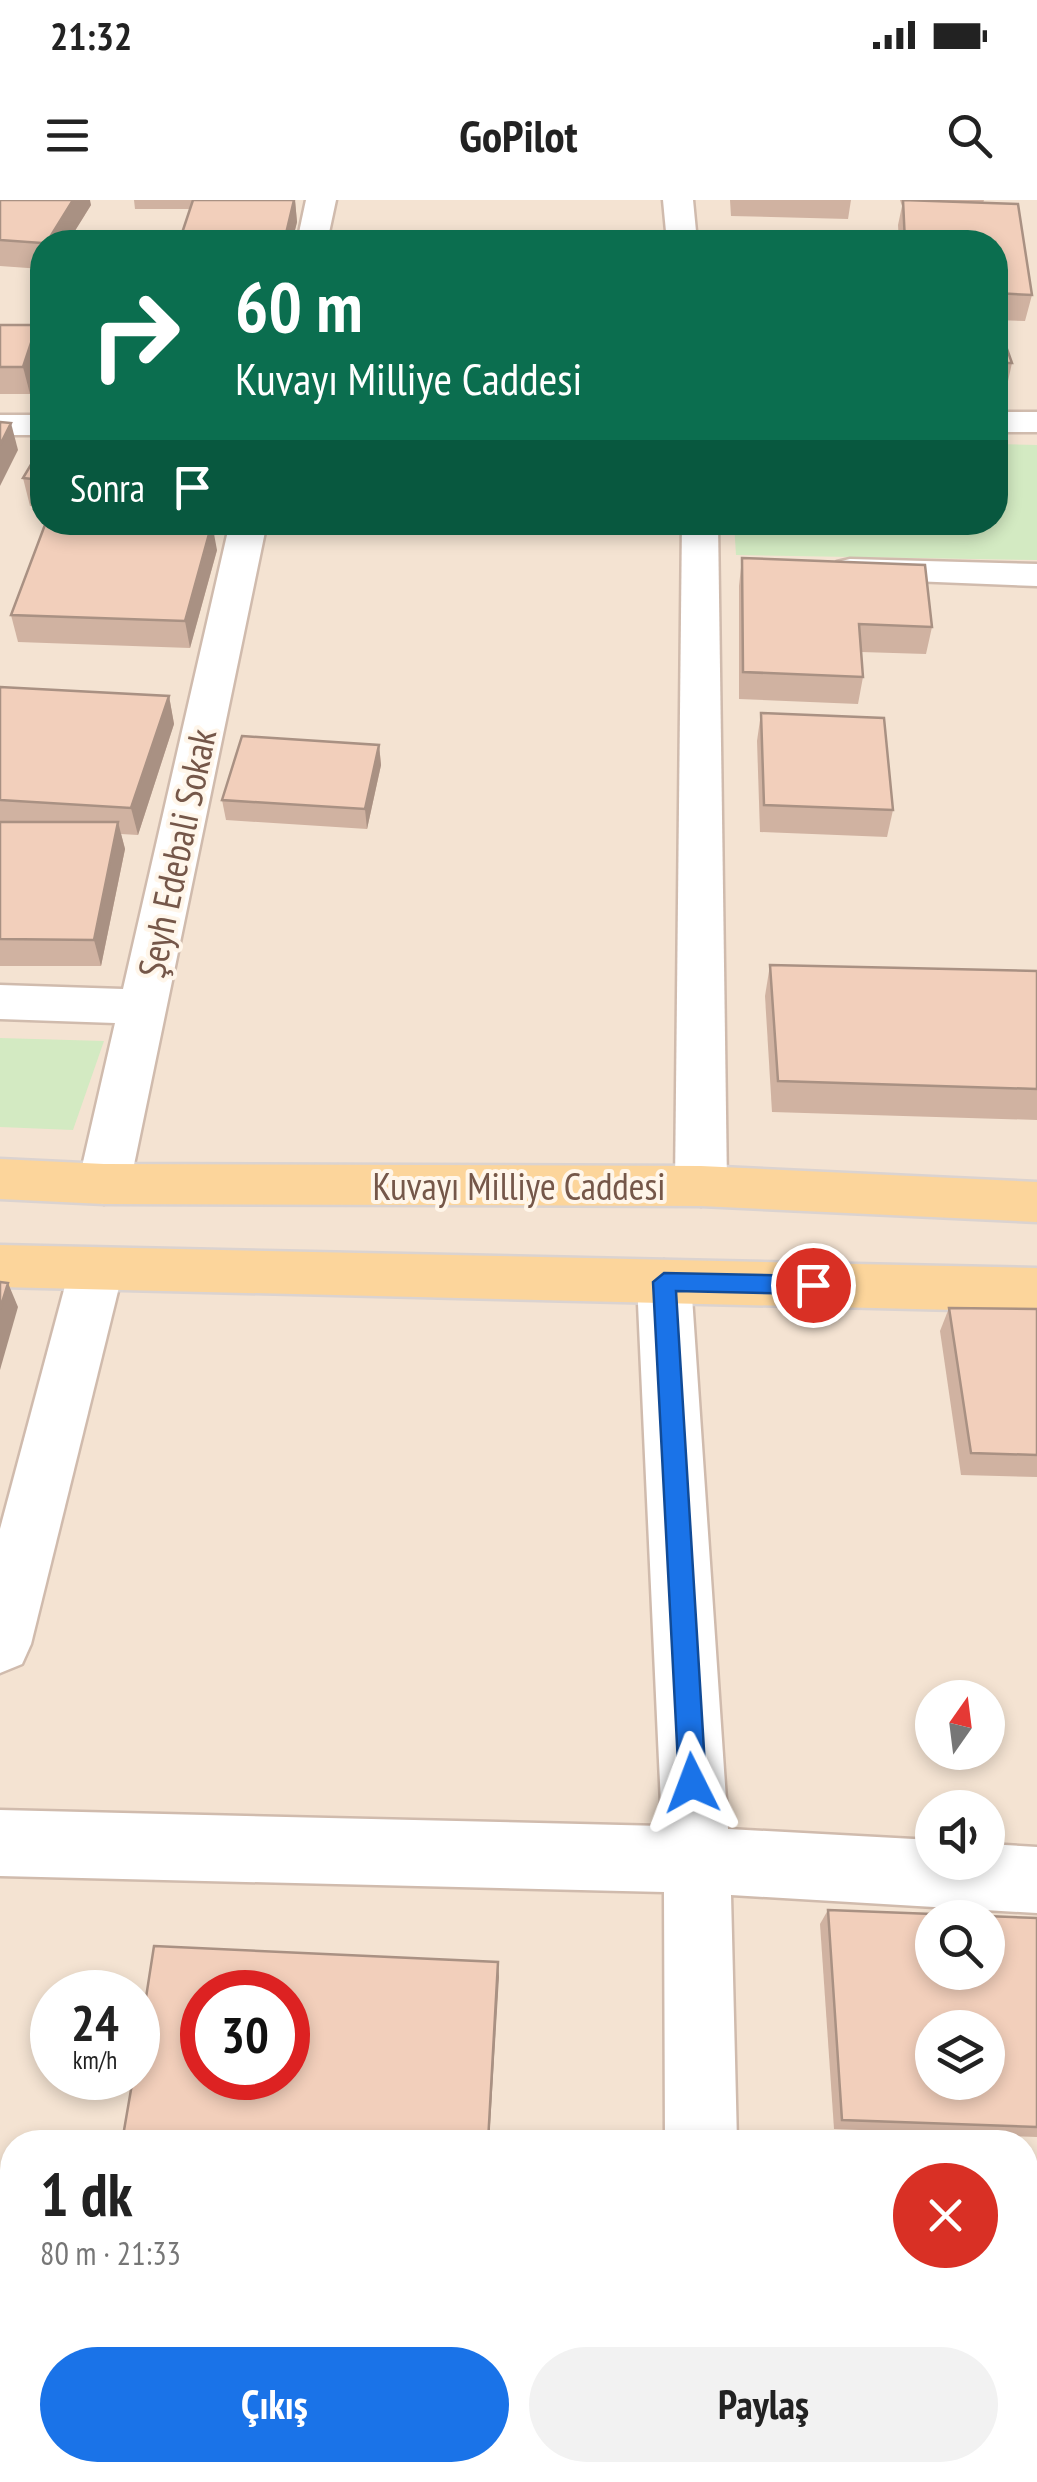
<!DOCTYPE html>
<html lang="tr">
<meta charset="utf-8">
<style>
:root{--surface:#fff;--page:#f2f2f2;--text:#222;--muted:#767676;--accent:#1a73e8}
body{margin:0;font-family:"PT Sans Narrow",sans-serif;background:var(--page);color:var(--text);height:100vh;display:flex;flex-direction:column;font-size:38px;white-space:nowrap}
*{box-sizing:border-box;margin:0}
p{font-size:32px;color:var(--muted)}
.icon{flex:none;width:55px;height:55px;fill:none;stroke:currentColor;stroke-width:2;stroke-linecap:round;stroke-linejoin:round}
.map{position:relative;flex:1;overflow:hidden}
.sheet{position:absolute;left:0px;top:1930px;width:1038px;height:352px;display:flex;flex-direction:column;background:var(--surface);border-radius:40px 40px 0 0;box-shadow:0 5px 15px #0003}
.sheet>*{flex:none}
.guide{position:absolute;left:30px;top:30px;width:978px;height:305px;border-radius:40px;box-shadow:0 5px 15px #0003;background:#0b6e4f;color:#fff;overflow:hidden}
.needle{width:65px;rotate:14deg}
.fabs{position:absolute;left:915px;top:1480px;display:grid;gap:20px}
.fabs a{display:grid;place-items:center;width:90px;height:90px;border-radius:50%;background:var(--surface);box-shadow:0 5px 15px #0003;font-size:50px}
.speed{position:absolute;left:30px;top:1770px;display:flex;gap:20px;font-size:50px;font-weight:700;text-align:center}
.speed>*{display:grid;place-content:center;width:130px;height:130px;border-radius:50%;background:var(--surface);box-shadow:0 5px 15px #0003;line-height:1}
.speed small{font-size:25px;font-weight:400}
.speed .limit{border:15px solid #d22;background:#fff;color:#111}
.pin{position:absolute;display:grid;place-items:center;width:85px;height:85px;color:#fff;margin:-42px;border:5px solid #fff;border-radius:50%;box-shadow:0 2px 10px #0007}
.me{position:absolute;width:110px;margin:-55px;rotate:357deg;stroke-linejoin:round;filter:drop-shadow(0 0 8px #0008)}
.turn{display:flex;align-items:center;gap:35px;height:210px;padding:0 40px;font-size:45px}
.turn .icon{width:130px;height:130px;stroke-width:2.5}
.turn b{display:block;font-size:70px;line-height:85px}
.then{display:flex;align-items:center;height:95px;padding:0 40px;background:#0003;gap:20px;font-size:38px}
.round{display:grid;place-items:center;flex:none;width:105px;height:105px;border-radius:52px;background:var(--page)}
.head{display:flex;align-items:center;justify-content:space-between;height:170px;padding:0 40px}
h1{font-size:60px;font-weight:800;line-height:75px}
.cta{display:flex;gap:20px;margin-top:auto;padding:20px 40px}
.cta a{flex:1;height:115px;border-radius:60px;background:var(--accent);color:#fff;font-size:40px;font-weight:800;line-height:115px;text-align:center}
.cta a+a{background:var(--page);color:var(--text)}
.status{display:flex;justify-content:space-between;align-items:center;height:70px;padding:0 50px;background:var(--surface);direction:ltr}
.status svg{height:28px;fill:currentColor}
header{display:flex;justify-content:space-between;align-items:center;height:130px;padding:0 40px;background:var(--surface);font-size:45px;font-weight:800}
.map>svg:first-child{display:block}
.residential{fill:#f4e3d2;fill-rule:evenodd}
.green{fill:#d3eac2}
.lines{fill:none;stroke-linecap:round;stroke-linejoin:round}
.minor-casing{stroke:#d0bbad;stroke-width:5}
.major-casing{stroke:#dbd3d0;stroke-width:5}
.minor{fill:#fff;fill-rule:evenodd}
.major{fill:#fcd59b;fill-rule:evenodd}
.wall{fill:#d0b2a1}
.shaded-wall{fill:#a99183}
.building{fill:#f2cfbb;stroke:#a99183;stroke-width:2.5;fill-rule:evenodd}
.route{fill:#1a73e8;stroke:#114b97;stroke-width:2.5}
.labels{text-anchor:middle;dominant-baseline:central;stroke-width:8;stroke-linejoin:round;paint-order:stroke}
.street-label{font-size:38px;fill:#755749;stroke:#fff6ea}
</style>
<div class="status"><b>21:32</b><svg viewBox="0 0 49 12"><path d="M0 12V9h3v3zM5 12V6h3v6zM10 12V3h3v9zM15 12V0h3v12zM26 1h20v11H26zM47 4h2v5h-2z"/></svg></div>
<header><svg class="icon" aria-label="menu" viewBox="0 0 24 24"><path d="M4 6h16M4 12h16M4 18h16"/></svg>GoPilot<svg class="icon" aria-label="search" viewBox="0 0 24 24"><circle cx="10" cy="10" r="6"/><path d="M15 15l6 6"/></svg></header>
<div class="map">
<svg width="1037" height="2282" viewBox="0 0 1037 2282">
<rect width="100%" height="100%" fill="#fcf2e3"/>
<path class="residential" d="M0,0h1037v2282h-1037zM42,42h953v280h-953zM932,1498h56v54h-56zM932,1608h56v54h-56zM932,1718h56v54h-56zM52,1792h86v86h-86zM202,1792h86v86h-86zM932,1828h56v54h-56zM12,1942h1013v328h-1013z"/>
<g class="green">
<path d="M995,244l42,1v115l-301,-5 -2,-32 261,-1z"/>
<path d="M0,838l104,3 -31,89 -73,-3z"/>
</g>
<g class="lines">
<g class="minor-casing">
<g id="minor">
<path d="M306,0h30l-9,42h-30z"/>
<path d="M663,0h30l4,42h-30z"/>
<rect x="995" y="212" width="42" height="20"/>
<rect x="0" y="215" width="42" height="20"/>
<path d="M230,322h37l-137,662 -8,14 -18,6 -18,-6 -8,-14 37,-161 -115,-4v-34l123,4z"/>
<path d="M682,322h36l9,664 -8,14 -18,6 -18,-6 -8,-14z"/>
<path d="M850,359l187,5v22l-200,-8 -6,-8 6,-8z"/>
<path d="M96,1049l19,7 8,15 -92,373 -9,20 -22,9v-144l69,-258 8,-15z"/>
<path d="M664,1060l19,7 8,15 37,547 204,11v22h56v-18l49,3v66l-306,-18 6,247h-72l-1,-250 -664,-16v-66l662,16 -25,-544 8,-15z"/>
<rect x="665" y="2270" width="80" height="12"/>
</g>
</g>
<g class="major-casing">
<g id="major">
<path d="M0,959l104,5 597,2 336,16v40l-336,-16 -597,-2 -104,-5z"/>
<path d="M0,1045l1037,23v44l-1037,-25z"/>
</g>
</g>
<use href="#minor" class="minor"/>
<use href="#major" class="major"/>
</g>
<g class="wall">
<path d="M0,0l91,5 -23,37h-26v27l-42,-3z"/>
<path d="M134,0h161l2,22 -5,20h-113l11,-33h-55z"/>
<path d="M730,0h121l-3,19 -117,-3z"/>
<path d="M900,0h84l-1,3 49,92 -7,26 -30,-1v-78h-96l-1,-17 4,-19z"/>
<path d="M995,121l17,42 -6,27h-11z"/>
<path d="M0,125h37l5,28 -12,41h-30z"/>
<path d="M42,246v61l-12,-1 -7,-28z"/>
<path d="M217,350l-27,98 -172,-6 -7,-27z"/>
<path d="M742,358l190,69 -6,27 -65,-2 2,25 -5,27 -119,-5v-113z"/>
<path d="M0,487l169,9 5,28 -36,111 -17,-1 4,15 -24,117h-101z"/>
<path d="M761,513l132,97 -6,27 -127,-5 -3,-91z"/>
<path d="M379,545l2,20 -14,64 -141,-9 -4,-20z"/>
<path d="M770,765l267,6v149l-265,-8 -7,-116z"/>
<path d="M949,1108l88,1v168l-76,-2 -21,-144z"/>
<path d="M828,1710l209,8v219l-203,-8 -14,-205z"/>
<path d="M854,2270h171l12,12h-182z"/>
</g>
<g class="shaded-wall">
<path d="M73,0h17l1,5 -23,37h-21z"/>
<path d="M294,0h1l2,22 -5,20h-8z"/>
<path d="M37,125l5,28 -12,41 -7,-27z"/>
<path d="M11,223l7,27 -18,36v-41z"/>
<path d="M212,323l5,27 -27,98 -5,-27z"/>
<path d="M169,496l5,28 -36,111 -7,-27z"/>
<path d="M379,545l2,20 -14,64 -2,-20z"/>
<path d="M118,622l7,27 -24,117 -7,-26z"/>
<path d="M8,1083l10,24 -18,63v-61z"/>
<path d="M498,1762l1,15 -10,165h-1z"/>
<path d="M155,2270h13l-2,12h-13z"/>
</g>
<g class="building">
<path d="M0,0h73l-26,42 -5,1 -42,-3z"/>
<path d="M193,0h101l-10,42h-105z"/>
<path d="M903,0l115,4 14,91 -37,-2v-51h-90z"/>
<path d="M995,121h2l15,42h-17z"/>
<path d="M0,125h37l-14,42h-23z"/>
<path d="M0,222l11,1 -11,22z"/>
<path d="M42,246v34l-19,-2z"/>
<path d="M46,322l166,1 -27,98 -174,-6z"/>
<path d="M742,358l183,7 7,62 -73,-3 4,53 -120,-5z"/>
<path d="M0,487l169,9 -38,112 -131,-8z"/>
<path d="M761,513l123,5 9,92 -129,-5z"/>
<path d="M242,536l137,9 -14,64 -143,-9z"/>
<path d="M0,622h118l-24,118 -94,-1z"/>
<path d="M770,765l267,6v118l-259,-8z"/>
<path d="M0,1082l8,1 -8,26z"/>
<path d="M949,1108l88,1v146l-66,-2z"/>
<path d="M828,1710l209,8v209l-195,-7zM932,1718h56v54h-56zM932,1828h56v54h-56z"/>
<path d="M154,1746l344,16 -10,180h-366l11,-64h5v-29zM202,1792h86v86h-86z"/>
<path d="M1037,1976v306h-171l-2,-12h161v-293z"/>
<path d="M0,1985l12,1v284h143l-2,12h-153z"/>
<path d="M358,2270h276v12h-277z"/>
</g>
<path class="route" d="M664,1073l149,3 11,9 -11,9 -137,-3 30,492 -4,10 -10,3 -9,-3 -4,-10 -26,-501z"/>
<g class="labels">
<g class="street-label">
<text transform="translate(176 653) rotate(-78)">Şeyh Edebali Sokak</text>
<text x="519" y="985">Kuvayı Milliye Caddesi</text>
</g>
</g>
</svg>
<div class="fabs">
<a><svg class="needle" viewBox="-14 -14 28 28"><path d="M0-13l5 13h-10z" fill="#e53935"/><path d="M0 13l5-13h-10z" fill="#767676"/></svg></a>
<a><svg class="icon" aria-label="sound" viewBox="0 0 24 24"><path d="M4 9h4l5-4v14l-5-4H4zM17 9q2 3 0 6"/></svg></a>
<a><svg class="icon" aria-label="search" viewBox="0 0 24 24"><circle cx="10" cy="10" r="6"/><path d="M15 15l6 6"/></svg></a>
<a><svg class="icon" aria-label="layers" viewBox="0 0 24 24"><path d="M12 4l9 5-9 5-9-5zM3 14l9 5 9-5"/></svg></a>
</div>
<div class="speed"><div>24<small>km/h</small></div><div class="limit">30</div></div>
<div class="pin" style="left:813px;top:1085px;background:#d93025"><svg class="icon" aria-label="arrive" viewBox="0 0 24 24"><path d="M6 21V4h12l-3 4 3 4H6"/></svg></div>
<svg class="me" style="left:692px;top:1583px" viewBox="-20 -20 40 40"><path d="M0-17L14 15 0 8-14 15z" fill="#1a73e8" stroke="#fff" stroke-width="4"/></svg>
<div class="guide">
<div class="turn"><svg class="icon" aria-label="right" viewBox="0 0 24 24"><path d="M7 20v-9h11M14 6l5 5-5 5"/></svg><div><b>60 m</b>Kuvayı Milliye Caddesi</div></div>
<div class="then">Sonra<svg class="icon" aria-label="arrive" viewBox="0 0 24 24"><path d="M6 21V4h12l-3 4 3 4H6"/></svg></div>
</div>
<section class="sheet">
<div class="head"><div><h1>1 dk</h1><p>80 m · 21:33</p></div><a class="round" style="background:#d93025;color:#fff"><svg class="icon" aria-label="close" viewBox="0 0 24 24"><path d="M6 6l12 12M18 6L6 18"/></svg></a></div>
<div class="cta"><a>Çıkış</a><a>Paylaş</a></div>
</section>
</div>
